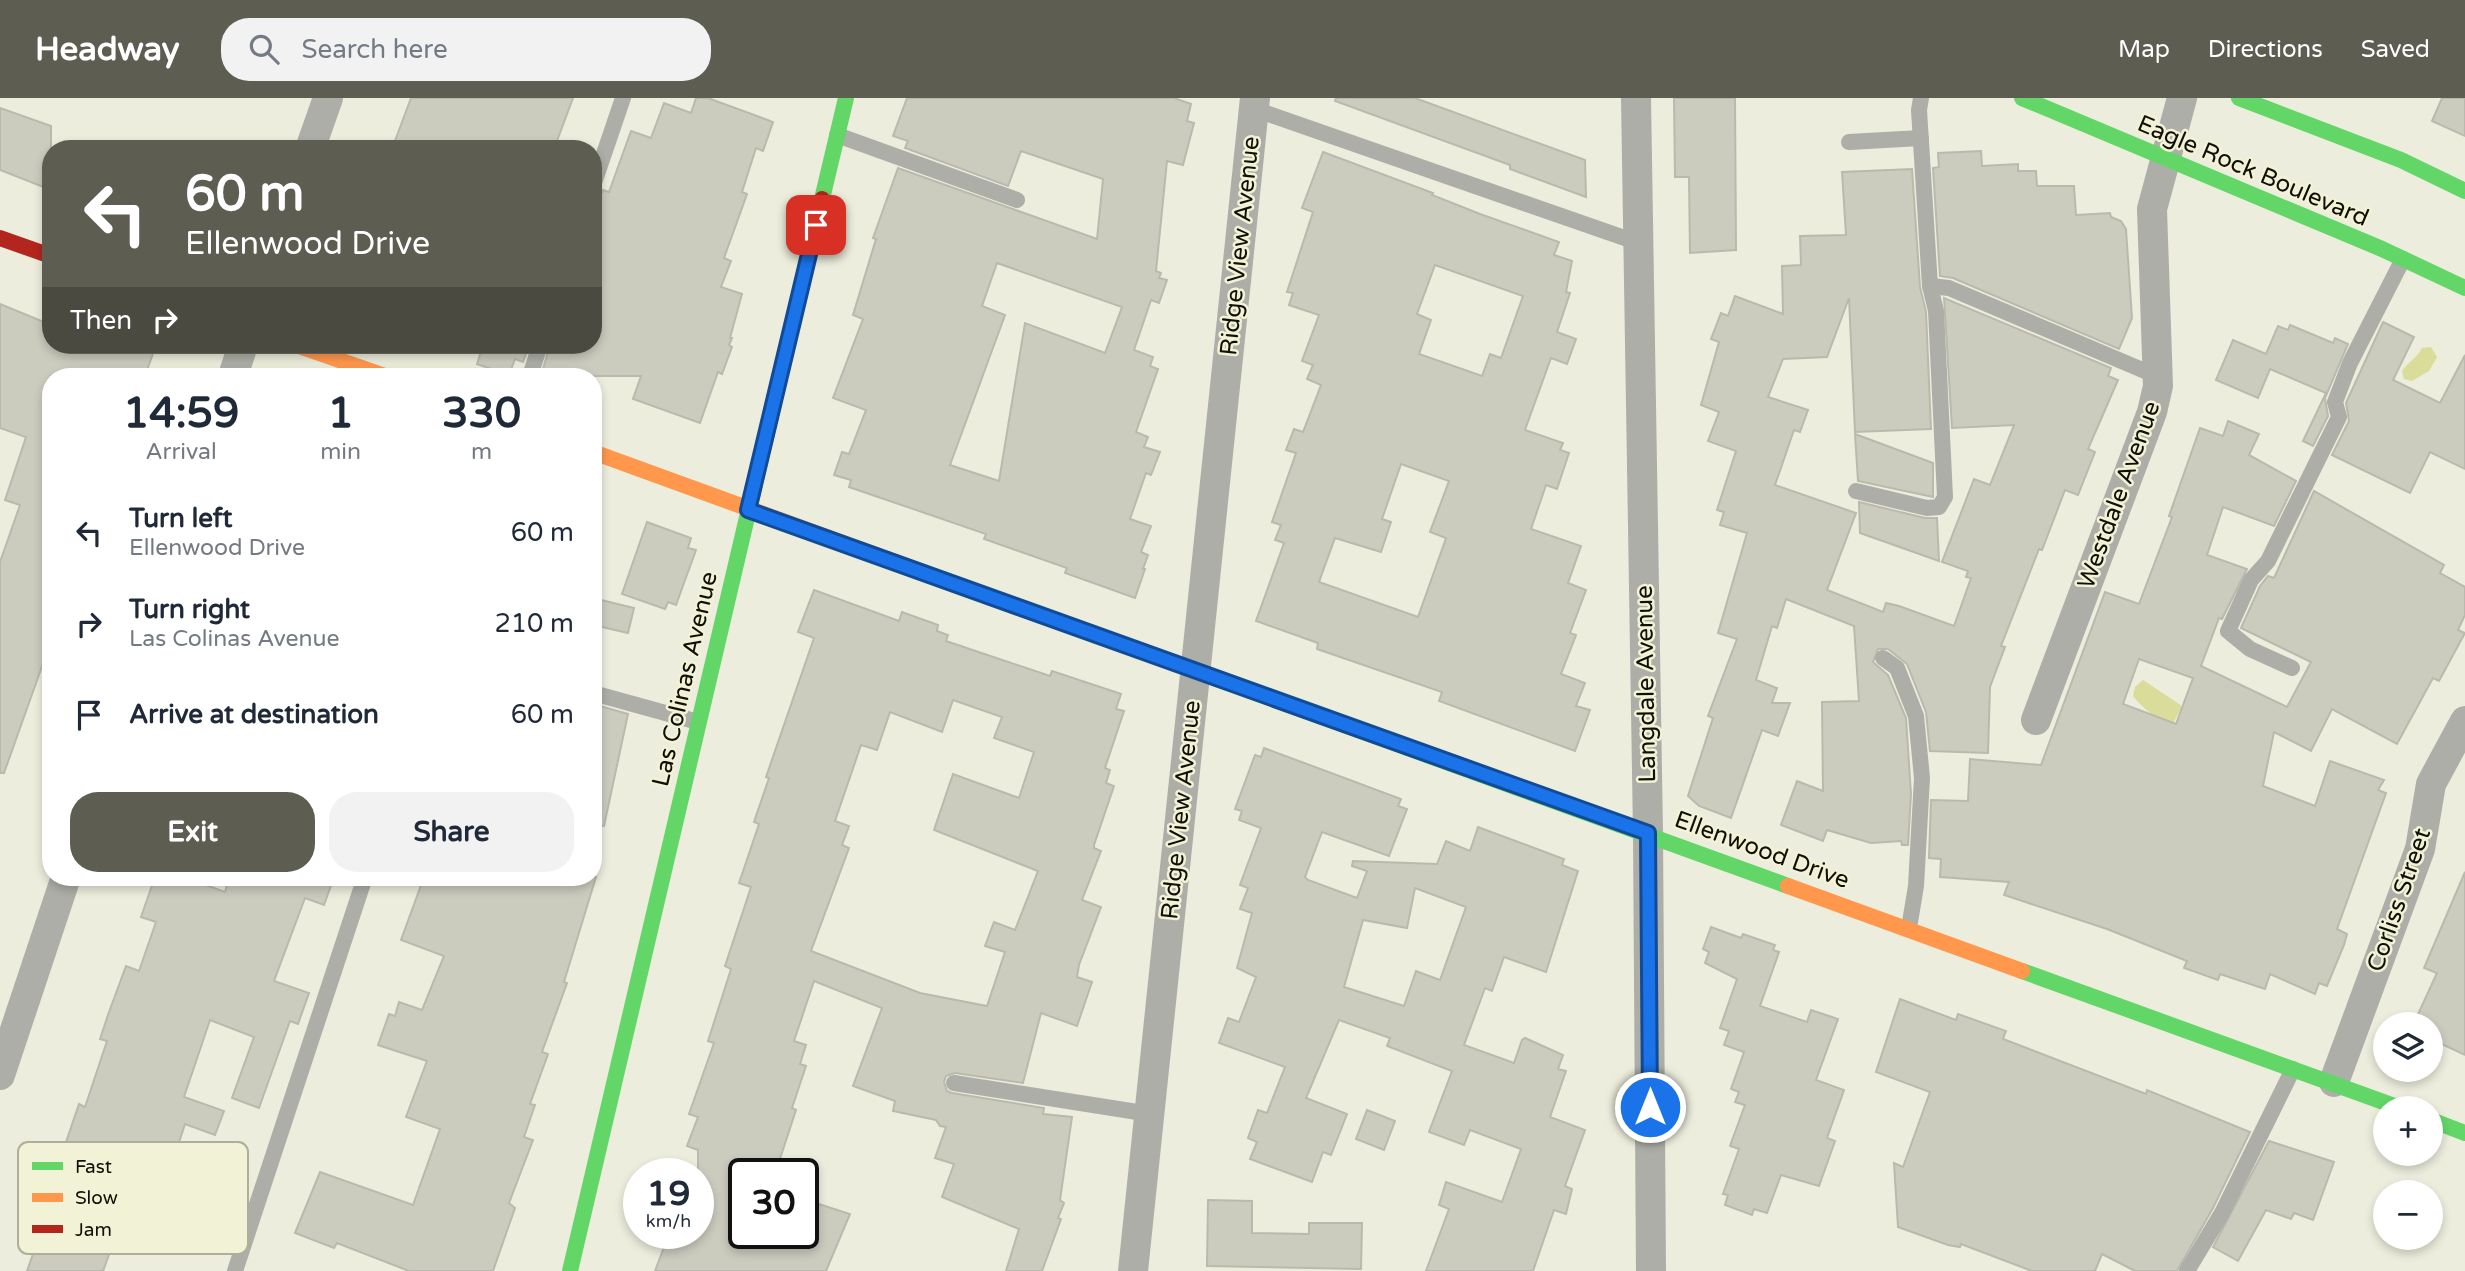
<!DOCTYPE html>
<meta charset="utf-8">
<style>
:root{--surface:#fff;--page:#f2f2f3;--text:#1f2937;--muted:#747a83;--accent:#5d5d52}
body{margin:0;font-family:"Varela Round",sans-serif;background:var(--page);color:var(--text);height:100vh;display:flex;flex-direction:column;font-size:26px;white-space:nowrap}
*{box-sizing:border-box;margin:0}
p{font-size:23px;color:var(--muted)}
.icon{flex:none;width:38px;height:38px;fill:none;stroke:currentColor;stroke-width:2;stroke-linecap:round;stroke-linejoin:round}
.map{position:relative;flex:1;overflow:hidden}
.side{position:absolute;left:42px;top:270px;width:560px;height:518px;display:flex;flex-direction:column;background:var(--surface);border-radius:28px;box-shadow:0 4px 10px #0003}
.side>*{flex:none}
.guide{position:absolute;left:42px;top:42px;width:560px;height:214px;border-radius:28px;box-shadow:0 4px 10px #0003;background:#5d5d52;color:#fff;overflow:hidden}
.tools{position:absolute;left:2373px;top:914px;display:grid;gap:14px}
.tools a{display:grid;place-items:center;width:70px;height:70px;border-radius:50%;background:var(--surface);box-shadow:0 4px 10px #0003;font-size:35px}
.speed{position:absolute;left:623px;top:1060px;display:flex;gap:14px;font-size:35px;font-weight:700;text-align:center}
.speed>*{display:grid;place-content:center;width:91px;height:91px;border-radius:50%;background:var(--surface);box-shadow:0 4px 10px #0003;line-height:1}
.speed small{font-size:18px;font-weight:400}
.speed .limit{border:4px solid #111;border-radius:10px;background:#fff;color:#111}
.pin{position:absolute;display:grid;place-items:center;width:60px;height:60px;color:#fff;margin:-30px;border-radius:14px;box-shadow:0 4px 10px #0006}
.me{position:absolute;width:77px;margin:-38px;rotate:0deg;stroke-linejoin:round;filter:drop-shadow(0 0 5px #0008)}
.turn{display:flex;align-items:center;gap:24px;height:147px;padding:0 28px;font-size:32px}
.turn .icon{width:91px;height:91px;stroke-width:2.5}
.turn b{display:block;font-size:49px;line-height:60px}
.then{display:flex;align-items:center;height:66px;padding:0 28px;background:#0003;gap:14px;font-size:26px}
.eta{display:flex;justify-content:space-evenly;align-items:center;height:119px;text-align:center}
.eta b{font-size:42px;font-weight:800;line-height:49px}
.action{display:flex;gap:14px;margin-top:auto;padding:14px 28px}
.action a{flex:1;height:80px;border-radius:28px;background:var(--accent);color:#fff;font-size:28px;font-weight:800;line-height:80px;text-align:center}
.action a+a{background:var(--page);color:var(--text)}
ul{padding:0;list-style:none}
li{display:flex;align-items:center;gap:21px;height:91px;padding:0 28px}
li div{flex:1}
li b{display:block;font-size:26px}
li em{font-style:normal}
header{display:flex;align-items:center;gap:42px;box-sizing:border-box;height:98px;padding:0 35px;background:var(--accent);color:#fff}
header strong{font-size:33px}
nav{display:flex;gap:38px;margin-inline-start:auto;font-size:24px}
.search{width:490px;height:63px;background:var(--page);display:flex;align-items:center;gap:18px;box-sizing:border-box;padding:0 24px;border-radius:28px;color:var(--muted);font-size:26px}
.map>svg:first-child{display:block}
.water{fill:#dadc9a}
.building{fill:#cbcbbe;stroke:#b9baad;stroke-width:2;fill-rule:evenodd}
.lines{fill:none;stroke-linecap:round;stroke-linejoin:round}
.lane{stroke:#aeaea8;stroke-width:16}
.street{stroke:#aeaea8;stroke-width:30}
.fast{stroke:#63d668;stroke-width:16}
.slow{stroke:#ff974d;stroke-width:16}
.jam{stroke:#b3261e;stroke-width:16}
.route-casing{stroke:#114b97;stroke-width:18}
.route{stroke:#1a73e8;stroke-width:12}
.labels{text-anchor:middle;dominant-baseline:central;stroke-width:5;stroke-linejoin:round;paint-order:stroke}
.street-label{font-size:24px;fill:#101007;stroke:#f2f3d6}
.key{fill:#f2f3d6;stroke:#aeaf98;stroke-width:2}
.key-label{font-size:19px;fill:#101007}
</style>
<header>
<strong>Headway</strong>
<div class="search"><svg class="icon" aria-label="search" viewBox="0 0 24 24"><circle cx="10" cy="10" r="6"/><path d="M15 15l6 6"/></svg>Search here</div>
<nav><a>Map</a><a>Directions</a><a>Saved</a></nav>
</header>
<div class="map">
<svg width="2465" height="1173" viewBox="0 0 2465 1173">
<rect width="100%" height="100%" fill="#eceddc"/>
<g class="water">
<path d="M2431,249l6,10 -8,14 -17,10 -8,-2 -2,-8c6,-9 15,-13 20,-23z"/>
<path d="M2143,582l39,26 -8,16c-17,0 -31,-14 -41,-26l2,-9z"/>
</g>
<g class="building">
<path d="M411,0h162l-19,51h-162z"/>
<path d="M696,0h12l65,24 -10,29 -7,-3 -14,44 5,2 -23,64 7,3 -10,26 21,7 -12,44h2l-3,7 3,2 -10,27 -4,-2 -18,51 -67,-24 8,-23h-74l-24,-7 7,-24h43v-129l10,-26 6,2 22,-61 20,7 13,-35 27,10z"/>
<path d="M907,0h267l17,6 -4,17 7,2 -11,42 -16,-4 -11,110 5,2 -2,5 8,2 -8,23 -8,-3 -17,50 19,7 -3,9 8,3 -22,63 12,5 -4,10 16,5 -9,23 -5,-2 -16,46 21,7 -10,26 7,3 -5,14h2l-10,29 -70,-25 2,-5 -83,-29 2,-5 -137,-47 2,-7 -17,-5 8,-23 7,2 17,-44 -33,-12 30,-79 -10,-4 23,-76 -3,-1 25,-70 199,71 6,-60 -82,-28 -13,35 -103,-38 3,-7 -15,-5zM997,165l125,44 -17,46 -80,-30 -26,158 -49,-16 55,-150 -23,-9z"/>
<path d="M1336,0h79l170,62 1,37 -76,-28v-4l-175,-64z"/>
<path d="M1674,0h61l1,152 -46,3 -1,-76h-14z"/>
<path d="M2442,0h23v38l-33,-15z"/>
<path d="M0,10l51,18v64l-51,-20z"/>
<path d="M1981,53l1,15 36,-2v7h18l1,15h37l2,29 34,-2 1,4 10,4 5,8 6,89 -13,31 -166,-71 -13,-2 -7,-108 6,-1 -1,-14z"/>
<path d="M1323,54l110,41 -1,2 48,19 79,28 -5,13 18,6 -6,31 4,1 -13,39 19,7 -9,25 -16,-6 -26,72 38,13 -3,7 9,3 -12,36 -11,-4 -15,44 50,17 -13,37 18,7 -16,43 6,2 -15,39 24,9 -9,23 14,4 -15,41 -136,-50 3,-9 -125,-43 1,-6 -62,-22 28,-78 -9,-3 6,-15 -9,-3 24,-69 -10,-3 8,-21 9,3 18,-47 -14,-6 6,-14 -11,-4 17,-46 -30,-10 4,-12 -6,-1 26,-80 -11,-4zM1435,167l88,31 -22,62 -11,-4 -8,22 -63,-22 12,-34 -14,-6zM1401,366l48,17 -19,51 16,6 -28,79 -99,-35 16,-44 46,14 10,-30 -9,-3z"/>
<path d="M1912,71l8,118 6,25 5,117 -76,3 -6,-134 -22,59 -44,2 -15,38 40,13 -8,22 -6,-2 -19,55 81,28 -29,77 56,22 3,-9 13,3 55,20 17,-48 -5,-1 2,-6 -26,-9 32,-83 16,6 24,-60 -62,3 -8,-130 167,70 -3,8 10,4 -30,69 7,3 -17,43 -13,-5 -23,60 -3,-1 -38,97 4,1 -15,40 -2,66 -58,-2 -4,-39 -19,-48 -19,-15h-10l-5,13 15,13 18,43 5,76 -3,51h-6l-1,-4 -30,2 -44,-13 -4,11 -42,-16 16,-44 26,10 -1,-89 37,-1 -5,-75 -68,-27 -9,29 -5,-2 -16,54 21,8 -5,15h18l-12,33 -16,-6 -31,88 -32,-12 -11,-10 25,-78 -5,-2 29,-77 -19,-6 29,-100 -27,-8 4,-13 -7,-2 19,-59 -28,-10 11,-29 -18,-7 18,-63 -8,-3 10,-26 7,3 7,-20 48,18 -1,-48 19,-1 -1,-29 46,-1 -4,-63z"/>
<path d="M0,206l51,21v20h105l-11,31h-94v265l-47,132h-4v-211l20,-57 -15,-5 21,-63 -26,-9z"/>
<path d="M2383,224l31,15 -21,43 47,23 25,-48v114l-35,-17 -20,41 -78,-38 17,-34 -3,-18z"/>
<path d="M2290,227l43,18 2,-5 13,6 -23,54 3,18 -15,30 -10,-5 23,-48 -56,-24 -12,29 -42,-18 17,-40 33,14 12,-28 10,4z"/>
<path d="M483,247h46l-6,17 -8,-3 -6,16 -32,-11z"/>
<path d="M2228,323l31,13 -10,21 47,26 -22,45 -51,-19 -16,48 40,14 -25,50 -3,-1 -18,48 86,41 24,-45 -70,-34 19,-42 8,-10 6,2 40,-87 130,74 -4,8 25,14v28l-7,15 7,3 -26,48 -6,-3 -36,66 -65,-35 -21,42 -37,-19 -11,54 52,20 15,-45 54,19 -6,10 8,3 -49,136 10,5 -3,11 -17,41 -8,-3 -4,11 -45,-20 -5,15 -45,-15 -2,6 -34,-12 3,-7 -80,-32 -103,-34 5,-13 -69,-5 1,-18 -12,-1 2,-58 37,1 2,-42 71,6 64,-173 34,12 33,-87 -3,-1 31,-88 23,8zM2139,561l54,19 -17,46 -53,-20z"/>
<path d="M1855,336l78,29v34l-75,-16z"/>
<path d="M1859,404l66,16h12l2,43 -79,-28z"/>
<path d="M647,424l44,16 -3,10 8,2 -20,55 -8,-3 -3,7 -43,-15z"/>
<path d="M814,492l85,31 3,-9 36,13 -1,6 11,4 -2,6 104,35 2,-5 69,23 -5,15 8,2 -19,57 5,2 -4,13 8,3 -20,59v3l7,3 -19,49 19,7 -22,58 -2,12 15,5 -15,44 -36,-13 -18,70 -68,-10 -9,3 -2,6 3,9 5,2 92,15 -1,6 29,3 -12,83 4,3 -6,15 3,1 -19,52h-36l13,-42 -77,-32 12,-33 -19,-6 11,-31 -6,-1 -4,-6 -43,-9 2,-10 -42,-15 29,-78 -68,-27 -20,60 12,4 -6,19 6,2 -14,42 4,2 -21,64 -31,-9v69h20l26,9 2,-5 8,3 3,-11 8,3 8,-29 31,10 -24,57h-171l14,-37h29v-84l-11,-4 11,-29 -9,-3 25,-71 -6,-2 23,-72 -6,-3 26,-79 -12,-4 20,-59 -5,-2 15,-44 -3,-1 48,-139 -16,-6zM953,602l49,17 -8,21 40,14 -15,46 -66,-24 -19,56 104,41 -23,59 -21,-8 -9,24 20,6 -18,54 -67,-13 -109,-42 38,-103 -7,-3 7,-19 -14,-5 26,-76 16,5 13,-38 52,20z"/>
<path d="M593,500l41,10 -6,25 -35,-8z"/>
<path d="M593,606l35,10 -24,112 -11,-1z"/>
<path d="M1264,650l137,51 -3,7 9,3 -18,47 -67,-24 -17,45 3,3 49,18 10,-27 -15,-5 1,-5 84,3 9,-23 24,10 8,-24 86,32 -2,6 16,6 -32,101 -42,-15 -12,34 -7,-3 -21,57 50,18 8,-23 3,-2 38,17 -5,14 8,2 -16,46 35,13 -20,56 7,3 -6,25 -12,-4 -21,61h-107l23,-62 -10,-4 7,-23 56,20 19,-53 -51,-19 -6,15 -35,-13 23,-61 -65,-25 3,-8 -51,-18 -33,78 41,16 -16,41 -8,-3 -11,30 -62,-23 7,-17 -9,-4 10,-28 9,3 18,-46 -66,-24 9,-25 11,4 17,-45 -19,-9 15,-55 -12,-4 8,-21 -8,-3 21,-57 -22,-8 3,-9 -7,-2 20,-54 6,2zM1415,790l51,19 -26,73 -24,-9 -12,35 -60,-19 19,-67 44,8z"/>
<path d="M2465,774v183l-34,-16v-15l-17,-1 23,-50 -13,-5z"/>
<path d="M155,779h29l41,15 4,-15h105l-10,28 -19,-7 -31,83 35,12 -11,31 -8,-3 -31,87 -27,-10 22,-61 -44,-17 -26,77 40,14 -9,24 -30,-11 -16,49 35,11 -13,41 -39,-14 -6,17 -24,-9 -19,52h-76l7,-20 -8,-3 10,-27 7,3 17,-52 -10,-3 7,-23 7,2 15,-44 6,3 22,-66 -7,-2 9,-27 17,-46 13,5 17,-49 -15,-5z"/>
<path d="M424,779h172l-32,105 3,1 -25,69 6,2 -18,50 5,1 -11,32 9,3 -24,63 6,5 -22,63h-84l-72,-28 -3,5 -39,-15 25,-61 93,33 27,-76 -34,-12 21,-56 -49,-16 11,-31 6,2 4,-14 23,8 22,-54 -43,-16z"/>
<path d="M1711,829l30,11 2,-4 32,11 -2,5 6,2 -19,54 47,16 4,-12 27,9 -22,61 28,10 -17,48 8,3 -16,45 -38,-11 -14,38 -13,-4 -2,6 -27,-10 3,-10 -5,-1 16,-45 -9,-3 15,-41 -10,-3 4,-10 -8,-3 13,-37 -20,-7 5,-14 -9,-3 17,-49 -32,-16 4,-11 -6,-3z"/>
<path d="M1900,901l56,21 2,-6 48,17 -3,8 143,55 1,-4 103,42 -37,76 -36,63h-42l-33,-17 -7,17h-63l-71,-27 -1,3 -12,-2 -50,-18 -4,-64 9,4 27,-75 -54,-20z"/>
<path d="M1367,1012l28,11 -11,29 -28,-11z"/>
<path d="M2269,1043l65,21 -21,58 -19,-7 -3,6 -25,-9 -28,51 -25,-14z"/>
<path d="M1208,1102l44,1v32l57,1v-11h53l-1,46 -154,-3z"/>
</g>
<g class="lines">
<g class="lane">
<path d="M1254,11l385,134"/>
<path d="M837,37l180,65"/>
<path d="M1849,44l72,-4"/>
<path d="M593,88l30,-88"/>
<path d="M1930,188l19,2 210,89"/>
<path d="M530,278l10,-31"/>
<path d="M1856,393l71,17 12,-1 6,-10 -9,-186 -6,-25 -11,-176 2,-12"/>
<path d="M1883,560l14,10 19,48 6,62 -6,108 -7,42"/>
<path d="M2292,570l-42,-19 -22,-18 23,-51 17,-19 71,-144 -4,-15 15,-39 53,-104"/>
<path d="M593,595l105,29"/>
<path d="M954,985l196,31"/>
<path d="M235,1173l130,-394"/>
<path d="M2187,1173l35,-58 71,-144"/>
</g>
<g class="street">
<path d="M1636,0l12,735 3,438"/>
<path d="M310,51l18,-51"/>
<path d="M233,278l10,-31"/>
<path d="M2036,622l116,-308 6,-26 -6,-177 30,-111"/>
<path d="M0,977l66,-198"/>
<path d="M2334,984l86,-233 11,-65 34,-63"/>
<path d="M1133,1173l122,-1173"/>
</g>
<g class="fast">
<path d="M2022,0l360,151 83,39"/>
<path d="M2239,0l162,62 64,31"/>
<path d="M822,101l24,-101"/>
<path d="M917,472l871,316"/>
<path d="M2022,873l378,137"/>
<path d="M2431,1022l34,13"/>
<path d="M570,1173l194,-826"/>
</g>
<g class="slow">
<path d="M296,247l89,31"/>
<path d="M593,354l324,118"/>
<path d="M1788,788l234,85"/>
</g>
<g class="jam">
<path d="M0,140l51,18"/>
<path d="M764,347l58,-246"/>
</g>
</g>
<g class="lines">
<g class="route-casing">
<path id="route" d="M816,127l-68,285 900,323 2,274"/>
</g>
<use href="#route" class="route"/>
</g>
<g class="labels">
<g class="street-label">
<text transform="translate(2253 73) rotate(23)">Eagle Rock Boulevard</text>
<text transform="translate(1240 148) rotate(-84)">Ridge View Avenue</text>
<text transform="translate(2119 397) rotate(-70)">Westdale Avenue</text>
<text transform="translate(685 581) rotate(-77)">Las Colinas Avenue</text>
<text transform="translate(1646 586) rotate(-91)">Langdale Avenue</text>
<text transform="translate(1181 712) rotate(-84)">Ridge View Avenue</text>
<text transform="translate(1762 752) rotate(20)">Ellenwood Drive</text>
<text transform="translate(2399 802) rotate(-71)">Corliss Street</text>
</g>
</g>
<rect x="18" y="1044" width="230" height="112" rx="10" class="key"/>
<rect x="32" y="1064" width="31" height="8" fill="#63d668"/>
<rect x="32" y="1095" width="31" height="9" fill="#ff974d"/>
<rect x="32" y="1127" width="31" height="8" fill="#b3261e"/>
<g class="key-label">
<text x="75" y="1075">Fast</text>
<text x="75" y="1106">Slow</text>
<text x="75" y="1138">Jam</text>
</g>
</svg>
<div class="tools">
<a><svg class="icon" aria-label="layers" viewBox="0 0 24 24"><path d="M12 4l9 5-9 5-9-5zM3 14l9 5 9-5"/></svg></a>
<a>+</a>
<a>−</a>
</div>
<div class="speed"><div>19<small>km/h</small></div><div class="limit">30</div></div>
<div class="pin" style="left:816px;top:127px;background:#d93025"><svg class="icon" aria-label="arrive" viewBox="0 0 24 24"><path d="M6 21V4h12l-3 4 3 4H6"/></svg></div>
<svg class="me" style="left:1650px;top:1009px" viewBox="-20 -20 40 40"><circle r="17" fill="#1a73e8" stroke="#fff" stroke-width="3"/><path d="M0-11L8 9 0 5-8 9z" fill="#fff"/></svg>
<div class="guide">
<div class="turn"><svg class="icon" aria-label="left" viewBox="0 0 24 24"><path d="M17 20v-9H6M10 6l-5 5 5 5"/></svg><div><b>60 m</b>Ellenwood Drive</div></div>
<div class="then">Then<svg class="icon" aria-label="right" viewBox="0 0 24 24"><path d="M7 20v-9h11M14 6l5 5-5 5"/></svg></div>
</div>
<section class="side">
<div class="eta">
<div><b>14:59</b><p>Arrival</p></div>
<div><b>1</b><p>min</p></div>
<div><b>330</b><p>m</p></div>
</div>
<ul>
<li><svg class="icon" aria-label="left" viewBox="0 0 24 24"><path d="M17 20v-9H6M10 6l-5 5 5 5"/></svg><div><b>Turn left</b><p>Ellenwood Drive</p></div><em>60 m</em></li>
<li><svg class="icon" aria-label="right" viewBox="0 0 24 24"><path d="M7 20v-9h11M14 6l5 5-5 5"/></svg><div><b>Turn right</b><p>Las Colinas Avenue</p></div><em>210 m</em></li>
<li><svg class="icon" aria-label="arrive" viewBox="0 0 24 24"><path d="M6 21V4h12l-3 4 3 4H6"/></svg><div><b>Arrive at destination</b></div><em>60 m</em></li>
</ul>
<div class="action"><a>Exit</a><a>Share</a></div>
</section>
</div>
